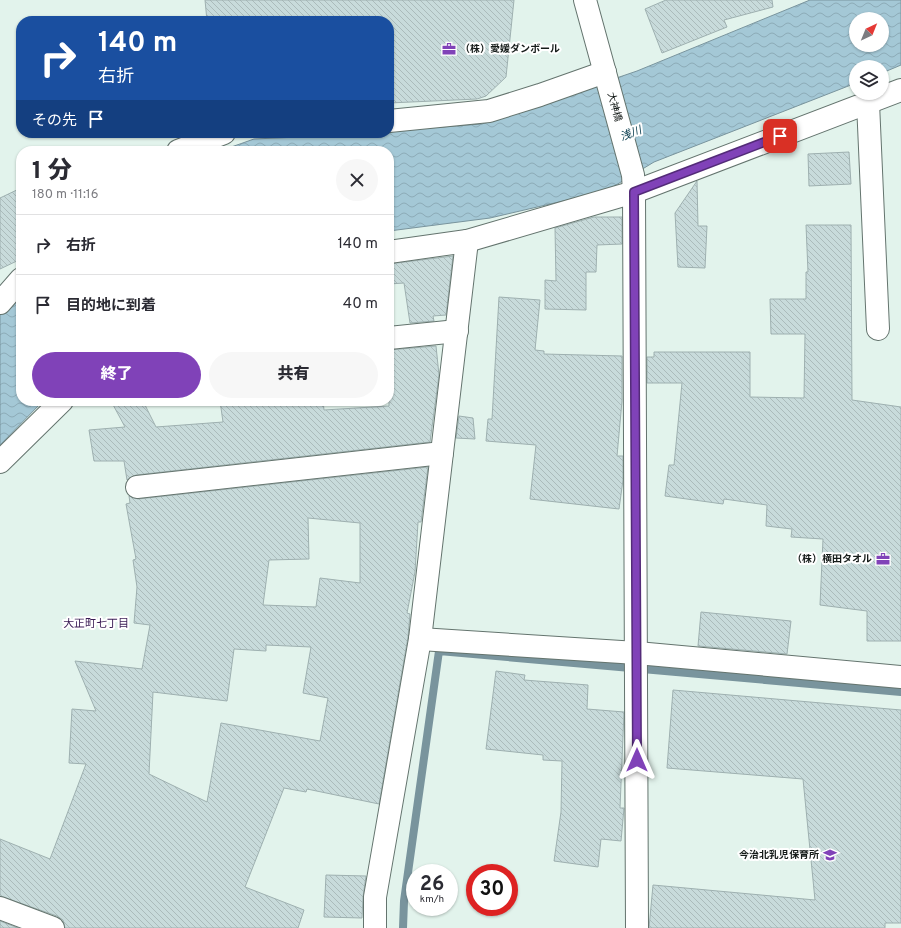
<!DOCTYPE html>
<html lang="ja">
<meta charset="utf-8">
<style>
:root{--surface:#fff;--page:#f7f7f7;--text:#2b2b33;--muted:#7c7c81;--line:#e1e1e2;--accent:#8042b8}
body{margin:0;font-family:Overpass,"Noto Sans JP",sans-serif;background:var(--page);color:var(--text);height:100vh;display:flex;flex-direction:column;font-size:15px;white-space:nowrap}
*{box-sizing:border-box;margin:0}
p{font-size:13px;color:var(--muted)}
.icon{flex:none;width:22px;height:22px;fill:none;stroke:currentColor;stroke-width:2;stroke-linecap:round;stroke-linejoin:round}
.map{position:relative;flex:1;overflow:hidden}
.sheet{position:absolute;left:16px;top:146px;width:378px;height:260px;display:flex;flex-direction:column;background:var(--surface);border-radius:16px;box-shadow:0 1px 3px #0004}
.sheet>*{flex:none}
.guide{position:absolute;left:16px;top:16px;width:378px;height:122px;border-radius:16px;box-shadow:0 1px 3px #0004;background:#1a4fa0;color:#fff;overflow:hidden}
.needle{width:26px;rotate:43deg}
.controls{position:absolute;left:849px;top:12px;display:grid;gap:8px}
.controls a{display:grid;place-items:center;width:40px;height:40px;border-radius:50%;background:var(--surface);box-shadow:0 1px 3px #0004;font-size:20px}
.speed{position:absolute;left:406px;top:864px;display:flex;gap:8px;font-size:20px;font-weight:700;text-align:center}
.speed>*{display:grid;place-content:center;width:52px;height:52px;border-radius:50%;background:var(--surface);box-shadow:0 1px 3px #0004;line-height:1}
.speed small{font-size:10px;font-weight:400}
.speed .limit{border:6px solid #d22;background:#fff;color:#111}
.pin{position:absolute;display:grid;place-items:center;width:34px;height:34px;color:#fff;margin:-17px;border-radius:8px;box-shadow:0 2px 6px #0006}
.me{position:absolute;width:44px;margin:-22px;rotate:0deg;stroke-linejoin:round;filter:drop-shadow(0 0 3px #0008)}
.turn{display:flex;align-items:center;gap:14px;height:84px;padding:0 16px;font-size:18px}
.turn .icon{width:52px;height:52px;stroke-width:2.5}
.turn b{display:block;font-size:28px;line-height:34px}
.then{display:flex;align-items:center;height:38px;padding:0 16px;background:#0003;gap:8px;font-size:15px}
.round{display:grid;place-items:center;flex:none;width:42px;height:42px;border-radius:21px;background:var(--page)}
.summary{display:flex;align-items:center;justify-content:space-between;height:68px;padding:0 16px}
h1{font-size:24px;font-weight:800;line-height:30px}
.cta{display:flex;gap:8px;margin-top:auto;padding:8px 16px}
.cta a{flex:1;height:46px;border-radius:24px;background:var(--accent);color:#fff;font-size:16px;font-weight:800;line-height:46px;text-align:center}
.cta a+a{background:var(--page);color:var(--text)}
ul{padding:0;list-style:none}
li{display:flex;align-items:center;gap:12px;height:60px;padding:0 16px;border-top:1px solid var(--line)}
li div{flex:1}
li b{display:block;font-size:15px}
li em{font-style:normal}
.map>svg:first-child{display:block}
.water{fill:url(#water-waves);stroke:#79949d;fill-rule:evenodd}
.lines{fill:none;stroke-linecap:round;stroke-linejoin:round}
.stream{stroke:#79949d;stroke-width:8}
.building{fill:url(#building-back-hatch);stroke:#9eb0b0;fill-rule:evenodd}
.minor-casing{stroke:#64746e;stroke-width:24}
.minor{stroke:#fff;stroke-width:22}
.route-casing{stroke:#532b78;stroke-width:10}
.route{stroke:#8042b8;stroke-width:7}
.labels{text-anchor:middle;dominant-baseline:central;stroke-width:4;stroke-linejoin:round;paint-order:stroke}
.poi-label{font-size:10px;font-weight:bold;fill:#151b19;stroke:#fff;text-anchor:end}
.street-label{font-size:10px;fill:#151b19;stroke:#fff}
.water-label{font-size:11px;font-style:italic;fill:#0e4152;stroke:#fff}
.neighbourhood-label{font-size:11px;fill:#391b54;stroke:#fff}
</style>
<div class="map">
<svg width="901" height="928" viewBox="0 0 901 928">
<defs>
<pattern id="water-waves" width="16" height="10" patternUnits="userSpaceOnUse"><rect width="16" height="10" fill="#a4c8d6"/><path d="M0 5q4-4 8 0t8 0" fill="none" stroke="#8cabb7"/></pattern>
<pattern id="building-back-hatch" width="6" height="6" patternUnits="userSpaceOnUse"><rect width="6" height="6" fill="#c8dbdb"/><path d="M-1 5l2 2M0 0l6 6M5-1l2 2" fill="none" stroke="#abbbbb"/></pattern>
</defs>
<rect width="100%" height="100%" fill="#e2f3ec"/>
<g class="water">
<path d="M810,0h91v65l-19,8v-6h-26v16l-202,79 -48,29 -116,27 -101,13v-80h-169l34,-12 135,-6v-2l93,-7 155,-53zM856,19h26v26h-26z"/>
<path d="M21,291v110h22l-43,44v-130z"/>
</g>
<g class="lines">
<path class="stream" d="M403,928l1,-27 35,-250 462,41"/>
</g>
<g class="building">
<path d="M205,0h309l-8,77 -20,19 -9,3 -88,4v-82h-182z"/>
<path d="M666,0h106l1,7 -49,13 3,7 -65,26 -17,-44z"/>
<path d="M849,152l2,32 -42,2 -1,-32z"/>
<path d="M697,181l1,45h9l-2,42 -27,-1 -3,-54z"/>
<path d="M21,188v71l-21,10v-71z"/>
<path d="M594,217h28v27l-25,1 -1,27h-10v38l-41,-1v-29l11,1 -1,-53z"/>
<path d="M806,225h45l1,175 49,7v234h-34v-30l-47,-6 3,-66 -32,-2 1,-8 -26,-3 1,-21 -43,-6 -1,5 -58,-8 4,-31h5l8,-82h-35v-26h7v-5h96v45l54,1 1,-64h-34l-1,-35h36v-27h2z"/>
<path d="M453,256l-7,59 -13,1 1,5 -24,2 -6,-40 -15,1v-20z"/>
<path d="M499,297l41,3 -5,50 9,1v3l78,2v45l-5,55h6v24l-4,29 -89,-10 6,-54 -50,-4 2,-22h4z"/>
<path d="M436,346l3,29 -9,67 -294,33 -9,5 -3,-19h-30l-5,-31 36,-3 -14,-26h32l13,26 67,-5 -3,-21h103l1,9 65,-4v-56z"/>
<path d="M459,416l14,2 2,21 -19,-1z"/>
<path d="M428,467l-7,55h-3l-3,50 -8,41 3,1 -2,23 -29,167 -72,-15 -1,3 -22,-4 -39,99 59,23 -6,18h-233l-2,-8 -6,-4 -57,-20v-57l50,20 36,-95 -17,-1 3,-54 24,2 -21,-50 67,8 8,-44 -16,-2 3,-36 -4,-27 3,-1 -10,-55 4,-1 -1,-7 9,3zM308,518l52,5v60l-40,-5 -4,29 -53,-2 6,-45 40,-1zM266,645l45,2 -8,46 25,5 -8,43 -99,-18 -14,79 -58,-28 4,-82 74,9 7,-52 32,2z"/>
<path d="M701,612l90,9 -4,33 -89,-8z"/>
<path d="M496,671l29,4 -1,5 64,5 -1,24 37,3 -4,96h4l-3,33 -20,-2 -3,28 -44,-6 7,-49 1,-51 -19,-1v-5l-57,-6z"/>
<path d="M673,690l228,20v213h-16v5h-236l4,-43 162,15 -12,-121 -136,-11z"/>
<path d="M326,875l40,1 -3,21 -1,21 -38,-1z"/>
<path d="M0,921l18,7h-18z"/>
</g>
<g class="lines">
<g class="minor-casing">
<g id="minor">
<path d="M585,0l48,175 1,17 3,736"/>
<path d="M868,103l10,226"/>
<path d="M389,121l100,-10 51,-16 65,-23"/>
<path d="M178,151l46,-18"/>
<path d="M467,241l167,-49 267,-102"/>
<path d="M0,303l21,-24"/>
<path d="M389,338l68,-7"/>
<path d="M0,462l62,-61"/>
<path d="M137,487l305,-34"/>
<path d="M420,639l217,14 264,24"/>
<path d="M0,908l53,20"/>
<path d="M375,928v-31l45,-258 47,-398 -78,11"/>
</g>
</g>
<use href="#minor" class="minor"/>
</g>
<g class="lines">
<g class="route-casing">
<path id="route" d="M637,760l-3,-568 146,-56"/>
</g>
<use href="#route" class="route"/>
</g>
<defs>
<g id="office-bare" transform="scale(1.08)"><path d="M-6-3h4V-5.5h4V-3h4V5H-6ZM-1-4.5V-3h2v-1.5ZM-6 0V1H6V0Z" fill="#8042b8" stroke="#fff" stroke-width="2.5" paint-order="stroke"/></g>
<g id="school-bare" transform="scale(1.08)"><path d="M0-5L7-2L0 1L-7-2ZM-4 1L0 2.5L4 1V4Q0 6-4 4Z" fill="#8042b8" stroke="#fff" stroke-width="2.5" paint-order="stroke"/></g>
</defs>
<g fill-rule="evenodd">
<use href="#office-bare" x="449" y="49"/>
<use href="#office-bare" x="883" y="559"/>
<use href="#school-bare" x="830" y="855"/>
</g>
<g class="labels">
<g class="poi-label">
<text x="460" y="49" text-anchor="start">（株）愛媛ダンボール</text>
<text x="872" y="559">（株）横田タオル</text>
<text x="819" y="855">今治北乳児保育所</text>
</g>
<g class="street-label">
<text transform="translate(614 107) rotate(75)">大神橋</text>
</g>
<g class="water-label">
<text transform="translate(631 134) rotate(-21)">浅川</text>
</g>
<g class="neighbourhood-label">
<text x="96" y="624">大正町七丁目</text>
</g>
</g>
</svg>
<div class="controls">
<a><svg class="needle" viewBox="-14 -14 28 28"><path d="M0-13l5 13h-10z" fill="#e53935"/><path d="M0 13l5-13h-10z" fill="#7c7c81"/></svg></a>
<a><svg class="icon" aria-label="layers" viewBox="0 0 24 24"><path d="M12 4l9 5-9 5-9-5zM3 14l9 5 9-5"/></svg></a>
</div>
<div class="speed"><div>26<small>km/h</small></div><div class="limit">30</div></div>
<div class="pin" style="left:780px;top:136px;background:#d93025"><svg class="icon" aria-label="arrive" viewBox="0 0 24 24"><path d="M6 21V4h12l-3 4 3 4H6"/></svg></div>
<svg class="me" style="left:637px;top:760px" viewBox="-20 -20 40 40"><path d="M0-17L14 15 0 8-14 15z" fill="#8042b8" stroke="#fff" stroke-width="4"/></svg>
<div class="guide">
<div class="turn"><svg class="icon" aria-label="right" viewBox="0 0 24 24"><path d="M7 20v-9h11M14 6l5 5-5 5"/></svg><div><b>140 m</b>右折</div></div>
<div class="then">その先<svg class="icon" aria-label="arrive" viewBox="0 0 24 24"><path d="M6 21V4h12l-3 4 3 4H6"/></svg></div>
</div>
<section class="sheet">
<div class="summary"><div><h1>1 分</h1><p>180 m · 11:16</p></div><a class="round"><svg class="icon" aria-label="close" viewBox="0 0 24 24"><path d="M6 6l12 12M18 6L6 18"/></svg></a></div>
<ul>
<li><svg class="icon" aria-label="right" viewBox="0 0 24 24"><path d="M7 20v-9h11M14 6l5 5-5 5"/></svg><div><b>右折</b></div><em>140 m</em></li>
<li><svg class="icon" aria-label="arrive" viewBox="0 0 24 24"><path d="M6 21V4h12l-3 4 3 4H6"/></svg><div><b>目的地に到着</b></div><em>40 m</em></li>
</ul>
<div class="cta"><a>終了</a><a>共有</a></div>
</section>
</div>
